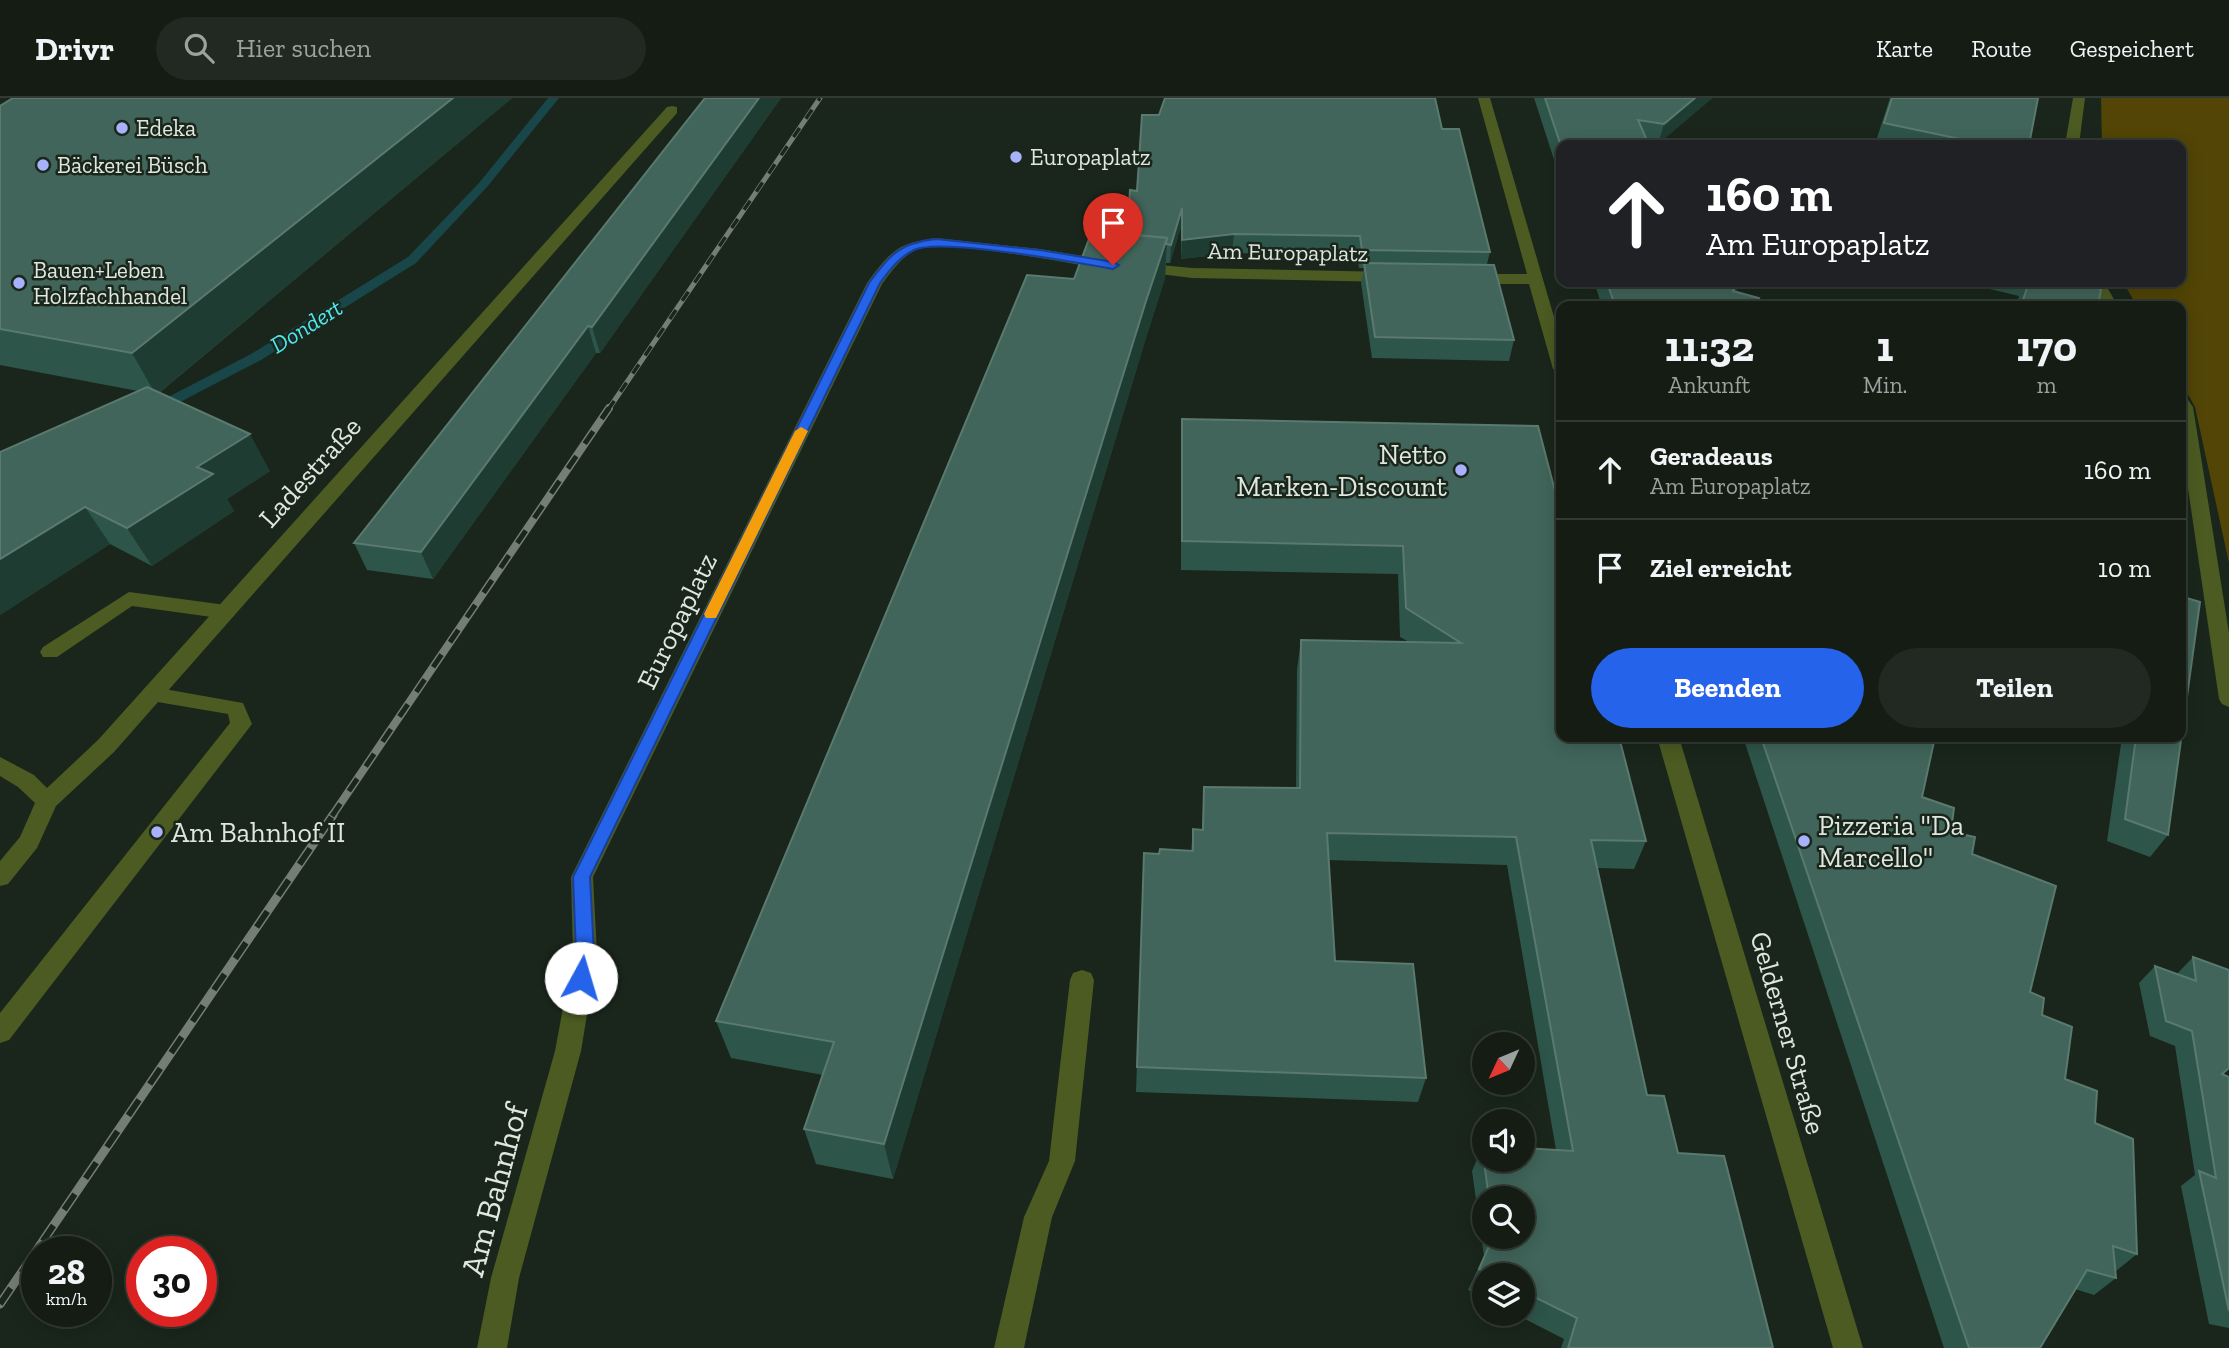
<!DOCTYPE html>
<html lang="de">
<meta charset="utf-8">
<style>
:root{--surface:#141c14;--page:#212922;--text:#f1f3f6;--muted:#9da1a0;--line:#333a34;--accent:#2563eb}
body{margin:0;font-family:"Zilla Slab",serif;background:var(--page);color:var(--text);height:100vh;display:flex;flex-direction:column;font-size:26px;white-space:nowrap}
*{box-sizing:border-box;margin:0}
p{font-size:23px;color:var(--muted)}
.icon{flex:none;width:38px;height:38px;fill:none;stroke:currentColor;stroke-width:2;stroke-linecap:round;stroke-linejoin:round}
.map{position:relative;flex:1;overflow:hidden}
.drawer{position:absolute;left:1556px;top:203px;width:630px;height:441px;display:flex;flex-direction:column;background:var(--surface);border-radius:14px;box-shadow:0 4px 18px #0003,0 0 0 2px var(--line)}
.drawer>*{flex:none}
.top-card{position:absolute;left:1556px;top:42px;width:630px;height:147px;border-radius:14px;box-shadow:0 4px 18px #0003,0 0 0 2px var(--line);background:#202124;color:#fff;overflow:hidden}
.needle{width:46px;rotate:226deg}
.fabs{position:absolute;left:1472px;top:934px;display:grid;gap:14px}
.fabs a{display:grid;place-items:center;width:63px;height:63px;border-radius:50%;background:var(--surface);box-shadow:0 4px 18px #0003,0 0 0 2px var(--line);font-size:35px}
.speed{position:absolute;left:21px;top:1138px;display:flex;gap:14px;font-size:35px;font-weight:700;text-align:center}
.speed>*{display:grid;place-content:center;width:91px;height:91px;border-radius:50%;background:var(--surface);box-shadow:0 4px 18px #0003,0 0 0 2px var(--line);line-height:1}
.speed small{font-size:18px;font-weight:400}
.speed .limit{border:10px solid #d22;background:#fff;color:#111}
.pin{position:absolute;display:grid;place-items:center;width:60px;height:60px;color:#fff;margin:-72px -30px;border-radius:50% 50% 50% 0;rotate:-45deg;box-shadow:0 0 7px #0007}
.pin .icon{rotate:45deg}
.me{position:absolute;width:77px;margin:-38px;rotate:6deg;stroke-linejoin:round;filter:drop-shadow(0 0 5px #0008)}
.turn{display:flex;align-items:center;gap:24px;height:147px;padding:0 35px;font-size:32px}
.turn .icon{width:91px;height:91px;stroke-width:2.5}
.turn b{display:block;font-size:49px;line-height:60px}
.eta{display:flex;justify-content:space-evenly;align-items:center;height:119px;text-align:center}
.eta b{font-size:42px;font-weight:800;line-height:49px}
.action{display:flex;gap:14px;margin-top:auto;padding:14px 35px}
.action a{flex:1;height:80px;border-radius:42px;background:var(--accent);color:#fff;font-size:28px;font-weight:800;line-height:80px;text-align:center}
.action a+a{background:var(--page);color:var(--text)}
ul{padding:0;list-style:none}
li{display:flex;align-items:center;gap:21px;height:98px;padding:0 35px;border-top:2px solid var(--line)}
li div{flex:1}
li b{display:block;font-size:26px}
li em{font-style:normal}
header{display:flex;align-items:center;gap:42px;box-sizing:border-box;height:98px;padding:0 35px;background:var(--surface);border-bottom:2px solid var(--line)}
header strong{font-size:33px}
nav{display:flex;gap:38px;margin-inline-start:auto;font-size:24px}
.search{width:490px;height:63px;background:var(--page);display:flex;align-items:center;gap:18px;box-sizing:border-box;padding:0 24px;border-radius:38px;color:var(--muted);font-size:26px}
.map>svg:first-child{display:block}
.green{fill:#524506}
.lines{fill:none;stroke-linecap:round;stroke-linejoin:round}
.stream{fill:#184649;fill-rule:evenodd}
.service{fill:#4c5b21;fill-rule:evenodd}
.minor{fill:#4c5b21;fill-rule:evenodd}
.rail-far2-casing{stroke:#747e74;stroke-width:5}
.rail-far1-casing{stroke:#747e74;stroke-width:8}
.rail-casing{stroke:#747e74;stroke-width:9}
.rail-far2{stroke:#1a261b;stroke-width:3.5;stroke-dasharray:11;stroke-linecap:butt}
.rail-far1{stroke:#1a261b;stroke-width:5;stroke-dasharray:15;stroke-linecap:butt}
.rail{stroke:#1a261b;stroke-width:6;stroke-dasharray:19;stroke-linecap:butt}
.wall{fill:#2e554a;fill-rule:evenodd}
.shaded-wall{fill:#1e3c31}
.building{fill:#41655a;stroke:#5a796f;stroke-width:2}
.route{fill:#2563eb;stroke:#184099;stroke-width:2}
.slow{fill:#f59e0b}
.poi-dot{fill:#a7b1fc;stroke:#1a261b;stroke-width:2.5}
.labels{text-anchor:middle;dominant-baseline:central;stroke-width:5;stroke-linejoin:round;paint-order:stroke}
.far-poi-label{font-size:23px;fill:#dfe7df;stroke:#1a261b;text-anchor:start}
.far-street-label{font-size:23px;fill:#dfe7df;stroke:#1a261b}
.far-water-label{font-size:24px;font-style:italic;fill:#50e6ed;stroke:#1a261b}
.poi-label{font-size:28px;fill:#dfe7df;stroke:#1a261b;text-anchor:start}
.street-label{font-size:28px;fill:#dfe7df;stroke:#1a261b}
.near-street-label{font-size:33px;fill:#dfe7df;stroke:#1a261b}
</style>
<header>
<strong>Drivr</strong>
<div class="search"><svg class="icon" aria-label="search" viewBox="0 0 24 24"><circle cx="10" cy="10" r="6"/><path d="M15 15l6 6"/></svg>Hier suchen</div>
<nav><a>Karte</a><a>Route</a><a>Gespeichert</a></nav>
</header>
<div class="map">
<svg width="2229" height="1250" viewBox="0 0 2229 1250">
<rect width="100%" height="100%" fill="#1a261b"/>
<path class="green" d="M2101,0h128v465l-34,-156 -14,-25 -1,-76h-43l-14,-24h57v-137h-78z"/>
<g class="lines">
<path class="stream" d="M548,0h11l-72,89 -71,76 -155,97 -102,53h-10v-6l102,-53 157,-97 71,-74z"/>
<g class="service">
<path d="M129,494l97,13 7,2 3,5 -3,5 -7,2 -94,-13 -75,51h-14l-3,-5 3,-5z"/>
<path d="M153,589l90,16 9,21 -243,316 -9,3v-30l230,-290 -2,-9 -82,-14 -3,-5 3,-5z"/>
<path d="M1082,872l9,3 3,7 -19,181 -23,56 -28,131h-30l30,-131 25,-56 21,-181 3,-7z"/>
</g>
<g class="minor">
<path d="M1478,0h12l71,243v33l-8,-5 -24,-85h-60l-8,-5 8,-5h58z"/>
<path d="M2073,0h12l-6,47h-14z"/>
<path d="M672,8l5,1v6l-563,639 -58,54 -19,42 -29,36 -8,2v-25l20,-24 15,-34 -17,-16 -18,-11v-19l34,18 13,13 51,-48 569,-633z"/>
<path d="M936,140l104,11 68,11 8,5 -8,5c-33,-6 -167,-32 -192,-20 -15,7 -24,21 -34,34l-289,593 4,77 -16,97 -62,227 -12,70h-30l14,-70 64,-227 18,-97 -2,-77 296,-594c23,-31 30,-40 69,-45z"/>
<path d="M1140,165l52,5 199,4 8,5 -8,5 -199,-4 -57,-7 -3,-3 3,-3z"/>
<path d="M2090,184h14l14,24h-16z"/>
<path d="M2180,298l6,1 7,10 36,226v74l-7,-3 -3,-5 -39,-265z"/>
<path d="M1657,639h22l184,611h-30z"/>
</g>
<g class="rail-far2-casing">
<path id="rail-far2" d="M608,312l212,-312"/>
</g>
<g class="rail-far1-casing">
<path id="rail-far1" d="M332,718l277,-408"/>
</g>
<g class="rail-casing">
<path id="rail" d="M0,1206l333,-489"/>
</g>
<use href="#rail-far2" class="rail-far2"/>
<use href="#rail-far1" class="rail-far1"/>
<use href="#rail" class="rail"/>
</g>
<g class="wall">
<path d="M13,0h499l-353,295 111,78 -43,28 7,12 -82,55 -42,-22 -110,71v-163l138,-61 -138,-26v-259z"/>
<path d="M705,0h76l-181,255h-4l-163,226 -66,-9 -13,-27z"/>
<path d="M1534,0h178l-54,46 -10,-1 -87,2v36z"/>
<path d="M1890,0h148l-9,47 -154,-1z"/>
<path d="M1159,17l283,14 48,123 -3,12 27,76 -5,21 -137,-3 -11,-75 3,-15h-5l-2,-13 -125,-2 -51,6v-32l-11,36h-4l-1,15 -20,63 -252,838 -77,-15 -12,-35 19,-54 -92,-17 -15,-37 358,-742 26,-47 29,-26 8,-15z"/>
<path d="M1594,184h146l-4,10 20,14h-154z"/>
<path d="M1974,184h96l28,24h-82l3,-10 -46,-11z"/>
<path d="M1182,321l356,7 108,415 -12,28 -37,-1 50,227 31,58 95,195h-212l3,-9 -49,-25h7v-38h-38v22l-16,-8 16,-34 -12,-85 10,-24 74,3 -49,-285 -179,-5 7,101 91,117 -8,24 -282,-10 8,-239 15,1 32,-3 2,-22 9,1 2,-43 92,1 1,-119 4,-29 108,2 -9,-5 -2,-63 -217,-4v-123zM1484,1101h38v38h-38z"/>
<path d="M1743,639h192l-13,60 29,35 21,22 58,138 12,23 23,64 30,44 42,131 -21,17v7l-22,17 -19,-6 -35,59h-96z"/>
<path d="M2122,639h58l-12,98 -18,22 -43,-16z"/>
<path d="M2193,859l36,112 -6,5 6,3v251l-20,-4 -28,-138 14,-11 -20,-129 -25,-10 -11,-53 16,-17 22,8z"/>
</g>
<g class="shaded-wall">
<path d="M453,0h59l-356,297 -24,-42z"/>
<path d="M759,0h22l-181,255 -8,-26z"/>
<path d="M1695,0h17l-54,46 6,-20z"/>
<path d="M1182,110l-1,19 -11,36 1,-18z"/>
<path d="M1234,136l-2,19 -51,6 1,-19z"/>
<path d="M1167,140l-2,40 -20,63 -252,838 -9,-35 262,-843z"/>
<path d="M1738,184h2l-6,16 -1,-7z"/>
<path d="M588,228l8,27 -163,226 -12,-27z"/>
<path d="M250,336l20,37 -43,28 7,12 -82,55 -25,-38 70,-61z"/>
<path d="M85,409l25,37 -110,71v-56z"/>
</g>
<g class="building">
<path d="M13,0h440l-321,255 -132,-24v-223z"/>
<path d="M705,0h54l-167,229 -4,-1 -167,226 -67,-9z"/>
<path d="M1165,0h270l7,31h17l31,123 -128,-2 -2,-14 -126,-2 -52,6v-32l-11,37 -5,-1 1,-6 -67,-6 10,-27 19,1 1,-16 7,1 5,-76h17z"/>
<path d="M1545,0h150l-31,26 -26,-4 11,25 -88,1z"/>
<path d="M1892,0h146l-9,47h-51l1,-2 -95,-20z"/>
<path d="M1092,133l75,7 -21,63 -262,843 -80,-15 30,-87 -118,-21 311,-746 47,4z"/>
<path d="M1364,165l130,2 20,75 -139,-3z"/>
<path d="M1607,184h131l-5,9 26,7 -5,8h-139z"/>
<path d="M2029,184h41l31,7 -3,17h-77z"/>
<path d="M147,289l103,47 -53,33 16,7 -86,54 -42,-21 -85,52v-107z"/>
<path d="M1182,321l356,7 23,88v223h58l27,104 -55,-1 56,255 17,1 14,57 46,3 49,192h-205l9,-30 -55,-27v-15h-29l-14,-7 14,-32h29v-38h-33l-7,-52h2v13h38v-12l51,3 -57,-314 -189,-4 8,128 78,3 13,114 -289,-11 7,-214 15,1 1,-5 33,2v-22l10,1 1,-43 96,1 1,-148 160,3 -55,-35 -3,-62 -221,-5z"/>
<path d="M2180,498l20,6 -32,233 -43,-16 11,-82h44z"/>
<path d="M1761,639h174l-13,60 32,11 -3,24 24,5 -3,17 84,32 -26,106 14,6 -2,17 30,12 -7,52 32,12 -2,32 38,16 4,115 -24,-8 3,32 -29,-8 -47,78h-71z"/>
<path d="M2193,859l36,13v98l-7,6 7,3v234l-30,-140 17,7 -24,-147 -26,-10 -11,-55 41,15z"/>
</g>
<path class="route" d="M936,141l104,11 73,12 6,3 -6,4c-34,-6 -174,-32 -199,-19 -15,7 -24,20 -34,33l-290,594 4,77 -7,30 -6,2 -7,-2 -2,-6 4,-24 -3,-77 296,-594c21,-29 31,-40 67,-44z"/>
<path class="slow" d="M801,329l7,4 -90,183 -2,4h-10l-2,-4 91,-183z"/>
<g class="poi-dot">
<circle cx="122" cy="30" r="7"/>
<circle cx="1016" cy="59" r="7"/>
<circle cx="43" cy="67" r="7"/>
<circle cx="19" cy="185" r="7"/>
<circle cx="1461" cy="372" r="7"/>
<circle cx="157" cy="734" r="7"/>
<circle cx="1804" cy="743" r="7"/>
</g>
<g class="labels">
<g class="far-poi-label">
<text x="136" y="30">Edeka</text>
<text x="1030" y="59">Europaplatz</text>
<text x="57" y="67">Bäckerei Büsch</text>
<text x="33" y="172">Bauen+Leben<tspan x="33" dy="26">Holzfachhandel</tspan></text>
</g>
<g class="far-street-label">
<text transform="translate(1288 154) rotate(1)">Am Europaplatz</text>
</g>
<g class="far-water-label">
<text transform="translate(306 228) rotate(-32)">Dondert</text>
</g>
<g class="poi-label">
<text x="1447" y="356" text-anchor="end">Netto<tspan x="1447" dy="32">Marken-Discount</tspan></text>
<text x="1818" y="727">Pizzeria "Da<tspan x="1818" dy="32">Marcello"</tspan></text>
<text x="171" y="734">Am Bahnhof II</text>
</g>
<g class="street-label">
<text transform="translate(310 374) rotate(-48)">Ladestraße</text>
<text transform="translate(677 523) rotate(-64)">Europaplatz</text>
<text transform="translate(1788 935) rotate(74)">Gelderner Straße</text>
</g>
<g class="near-street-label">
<text transform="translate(494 1092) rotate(-75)">Am Bahnhof</text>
</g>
</g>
</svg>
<div class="fabs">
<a><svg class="needle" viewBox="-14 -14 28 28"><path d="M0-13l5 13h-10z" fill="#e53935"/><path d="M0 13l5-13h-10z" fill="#9da1a0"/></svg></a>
<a><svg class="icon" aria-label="sound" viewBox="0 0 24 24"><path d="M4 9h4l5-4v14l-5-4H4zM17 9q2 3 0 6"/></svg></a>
<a><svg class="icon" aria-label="search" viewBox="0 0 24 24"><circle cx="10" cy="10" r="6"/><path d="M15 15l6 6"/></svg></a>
<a><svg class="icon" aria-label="layers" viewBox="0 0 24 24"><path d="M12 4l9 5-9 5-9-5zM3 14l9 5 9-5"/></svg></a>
</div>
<div class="speed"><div>28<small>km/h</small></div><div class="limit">30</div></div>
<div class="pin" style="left:1113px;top:167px;background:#d93025"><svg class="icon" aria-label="arrive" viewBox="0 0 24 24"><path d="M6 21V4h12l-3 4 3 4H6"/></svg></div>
<svg class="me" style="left:581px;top:880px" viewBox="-20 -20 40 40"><circle r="19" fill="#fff"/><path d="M0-13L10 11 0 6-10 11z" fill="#2563eb"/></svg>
<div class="top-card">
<div class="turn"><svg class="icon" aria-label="ahead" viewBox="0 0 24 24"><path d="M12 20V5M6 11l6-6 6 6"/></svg><div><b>160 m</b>Am Europaplatz</div></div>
</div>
<section class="drawer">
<div class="eta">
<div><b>11:32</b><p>Ankunft</p></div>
<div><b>1</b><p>Min.</p></div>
<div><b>170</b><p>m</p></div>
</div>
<ul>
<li><svg class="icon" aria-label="ahead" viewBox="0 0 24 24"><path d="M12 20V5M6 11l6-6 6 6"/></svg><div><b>Geradeaus</b><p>Am Europaplatz</p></div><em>160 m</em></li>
<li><svg class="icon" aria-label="arrive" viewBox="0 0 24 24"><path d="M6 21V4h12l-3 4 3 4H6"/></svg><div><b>Ziel erreicht</b></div><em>10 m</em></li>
</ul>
<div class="action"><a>Beenden</a><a>Teilen</a></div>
</section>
</div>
